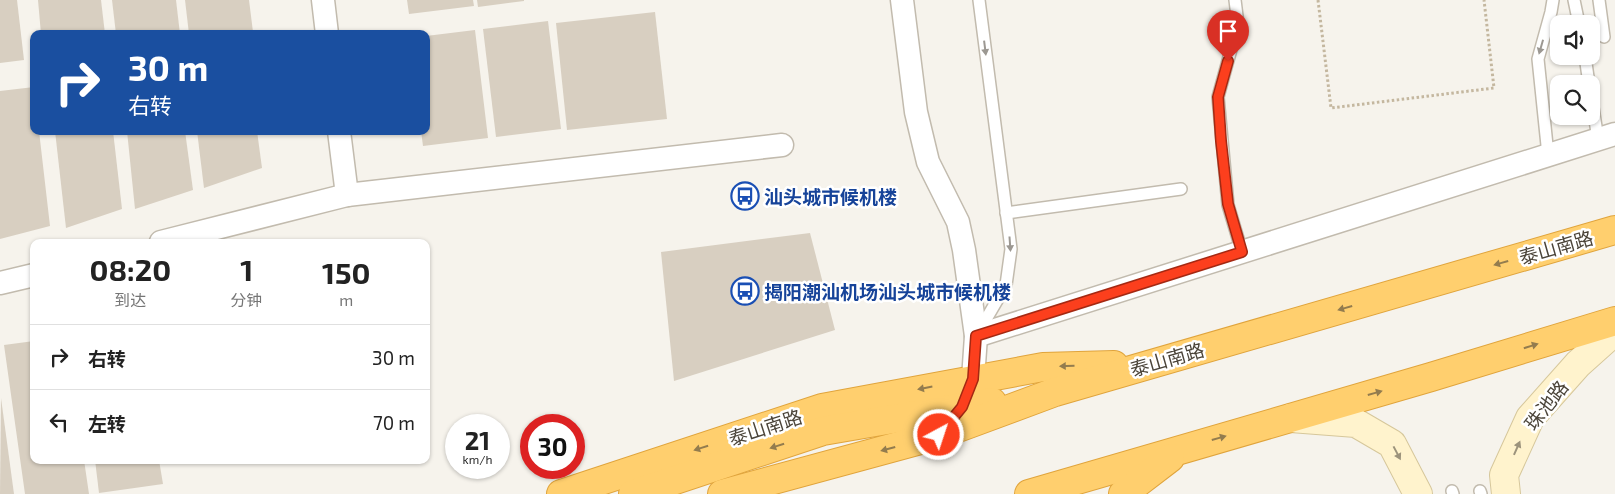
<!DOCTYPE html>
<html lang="zh">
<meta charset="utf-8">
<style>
:root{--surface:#fff;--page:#f6f6f6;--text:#222;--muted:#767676;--line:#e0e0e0}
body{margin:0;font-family:"Exo 2","Noto Sans SC",sans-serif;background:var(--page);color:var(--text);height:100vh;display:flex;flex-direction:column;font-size:19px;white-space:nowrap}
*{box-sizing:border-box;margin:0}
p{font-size:16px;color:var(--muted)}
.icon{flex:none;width:28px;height:28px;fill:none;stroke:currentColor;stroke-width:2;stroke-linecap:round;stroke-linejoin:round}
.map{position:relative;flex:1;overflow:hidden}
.panel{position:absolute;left:30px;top:239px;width:400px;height:225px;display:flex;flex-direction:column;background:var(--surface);border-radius:10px;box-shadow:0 1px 4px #0004}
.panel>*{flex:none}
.top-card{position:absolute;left:30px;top:30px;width:400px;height:105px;border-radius:10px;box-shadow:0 1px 4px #0004;background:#1a4fa0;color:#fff;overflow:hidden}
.controls{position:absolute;left:1550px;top:15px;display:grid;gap:10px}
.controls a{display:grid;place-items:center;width:50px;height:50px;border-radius:10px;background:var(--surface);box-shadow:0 1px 4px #0004;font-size:25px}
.speed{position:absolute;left:445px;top:414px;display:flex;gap:10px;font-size:25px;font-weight:700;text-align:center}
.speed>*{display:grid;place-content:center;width:65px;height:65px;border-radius:50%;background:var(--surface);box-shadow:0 1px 4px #0004;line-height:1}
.speed small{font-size:12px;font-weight:400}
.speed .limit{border:8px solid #d22;background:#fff;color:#111}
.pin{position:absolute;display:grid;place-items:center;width:42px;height:42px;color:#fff;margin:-51px -21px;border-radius:50% 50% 50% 0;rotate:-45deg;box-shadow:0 0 5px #0007}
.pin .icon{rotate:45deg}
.me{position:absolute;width:55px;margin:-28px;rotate:40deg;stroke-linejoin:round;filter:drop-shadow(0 0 4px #0008)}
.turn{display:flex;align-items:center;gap:18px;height:105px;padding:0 15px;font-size:22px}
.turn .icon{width:65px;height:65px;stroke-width:2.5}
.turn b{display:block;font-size:35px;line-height:42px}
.eta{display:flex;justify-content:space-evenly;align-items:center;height:85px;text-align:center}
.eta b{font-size:30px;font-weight:700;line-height:35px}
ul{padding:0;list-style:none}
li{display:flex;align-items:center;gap:15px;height:65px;padding:0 15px;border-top:1px solid var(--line)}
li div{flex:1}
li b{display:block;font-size:19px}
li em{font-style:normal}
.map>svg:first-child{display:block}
.building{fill:#d8cfc1}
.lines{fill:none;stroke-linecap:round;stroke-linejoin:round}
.lane-casing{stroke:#c2bbae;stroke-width:14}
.street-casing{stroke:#c2bbae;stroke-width:25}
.secondary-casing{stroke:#d6c79b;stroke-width:30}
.highway-casing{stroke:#e0a43c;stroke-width:30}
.path{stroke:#c4b79f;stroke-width:3;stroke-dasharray:2.5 2.5;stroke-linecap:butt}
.lane{stroke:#fff;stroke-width:11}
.street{stroke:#fff;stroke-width:22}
.secondary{stroke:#fff3cd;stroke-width:28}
.highway{stroke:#ffcf6e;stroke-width:28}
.oneway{fill:#9c9892}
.oneway2{fill:#937c4e}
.oneway3{fill:#9c937c}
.route-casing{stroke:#a42913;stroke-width:12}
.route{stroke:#fc3f1d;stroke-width:9}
.labels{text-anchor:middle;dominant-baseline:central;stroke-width:5;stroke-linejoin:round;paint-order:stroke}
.transit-label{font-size:19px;font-weight:bold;fill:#164399;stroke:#fff;text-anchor:start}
.street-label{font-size:19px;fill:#4b4439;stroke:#fff}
</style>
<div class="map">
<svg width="1615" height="494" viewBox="0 0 1615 494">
<rect width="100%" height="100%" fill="#f6f3ec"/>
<g class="building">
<path d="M0,0h17l7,60 -24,3z"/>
<path d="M38,0h63l4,34h-64z"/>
<path d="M112,0h64l4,34h-64z"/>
<path d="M185,0h64l4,32 -64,2z"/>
<path d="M407,0h66l1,6 -65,8z"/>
<path d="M477,0h47v1l-46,6z"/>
<path d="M655,12l12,107 -100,11 -11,-107z"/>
<path d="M548,21l13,108 -65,8 -13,-108z"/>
<path d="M475,30l13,108 -65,8 -2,-15h5v-95z"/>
<path d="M34,87v44h5l11,95 -50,13v-148z"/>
<path d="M55,131h58l9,78 -56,19z"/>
<path d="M127,131h58l8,59 -58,19z"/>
<path d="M197,131h60l5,37 -58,20z"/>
<path d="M810,233l25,97 -161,51 -13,-129z"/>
<path d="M34,341v119h50l5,34h-64l-21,-149z"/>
<path d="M1,398l13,96h-14z"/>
<path d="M95,460h64l4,24 -64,9z"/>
</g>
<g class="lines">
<g class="lane-casing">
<g id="lane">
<path d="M1235,0l3,24 -20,73 10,108 14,47"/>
<path d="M1574,0l5,24"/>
<path d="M1599,0l5,37"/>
<path d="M1585,56l4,28"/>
<path d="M1591,95l7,44"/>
<path d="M1548,155l-10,-96 13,-47 2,-12"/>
<path d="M1006,213l175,-24"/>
<path d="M978,333l28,-48 5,-36 -32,-249"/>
<path d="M1452,491l1,3"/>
<path d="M1480,491l1,3"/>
</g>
</g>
<g class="street-casing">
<g id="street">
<path d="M323,0l4,34"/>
<path d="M902,0l14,112 12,50 30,60 6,28 12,86 -3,43 -6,15"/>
<path d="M339,131l8,64"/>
<path d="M161,242l186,-47 435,-50"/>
<path d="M0,283l34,-8"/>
<path d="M976,336l639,-202"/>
</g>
</g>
<g class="secondary-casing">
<g id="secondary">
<path d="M1291,418l65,5 36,21 26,50"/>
<path d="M1506,494l-2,-19 26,-57 48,-54 37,-33"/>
</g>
</g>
<g class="highway-casing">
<g id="highway">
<path d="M561,494l261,-86 221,-41 71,-2"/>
<path d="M633,494l190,-63 169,-29"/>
<path d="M722,494l217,-59 116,-43 560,-162"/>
<path d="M1029,494l402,-117 184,-56"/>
<path d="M1123,494l47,-36"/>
</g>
</g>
<path class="path" d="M1318,0l13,108 163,-20 -10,-88"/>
<use href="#lane" class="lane"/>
<use href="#street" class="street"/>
<use href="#secondary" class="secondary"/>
<use href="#highway" class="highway"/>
</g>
<defs><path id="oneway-solid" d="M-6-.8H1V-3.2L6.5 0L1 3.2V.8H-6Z" transform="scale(1.25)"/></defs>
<g class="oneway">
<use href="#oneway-solid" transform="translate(1541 47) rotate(106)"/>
<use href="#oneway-solid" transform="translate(985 48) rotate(83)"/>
<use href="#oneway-solid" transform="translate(1010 244) rotate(86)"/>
</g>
<g class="oneway2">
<use href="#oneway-solid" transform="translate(1501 263) rotate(164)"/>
<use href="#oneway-solid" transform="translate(1345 308) rotate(164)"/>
<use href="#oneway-solid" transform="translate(1531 346) rotate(-17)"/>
<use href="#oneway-solid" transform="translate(1067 366) rotate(179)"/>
<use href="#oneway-solid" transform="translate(925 388) rotate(169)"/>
<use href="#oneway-solid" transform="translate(1375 393) rotate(-16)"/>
<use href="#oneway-solid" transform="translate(1219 438) rotate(-16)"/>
<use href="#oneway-solid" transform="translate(777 446) rotate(162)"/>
<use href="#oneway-solid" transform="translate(701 448) rotate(162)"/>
<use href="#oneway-solid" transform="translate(888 449) rotate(165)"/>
</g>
<g class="oneway3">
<use href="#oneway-solid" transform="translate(1517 448) rotate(-66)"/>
<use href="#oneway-solid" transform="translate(1397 453) rotate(62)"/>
</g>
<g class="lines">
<g class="route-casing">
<path id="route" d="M939,435l23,-28 11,-28 3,-43 266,-84 -14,-48 -7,-63 -3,-44 10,-36"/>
</g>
<use href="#route" class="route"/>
</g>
<defs>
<g id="bus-ring" transform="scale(1.4375)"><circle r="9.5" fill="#fff" stroke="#1a4fb4" stroke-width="1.5"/><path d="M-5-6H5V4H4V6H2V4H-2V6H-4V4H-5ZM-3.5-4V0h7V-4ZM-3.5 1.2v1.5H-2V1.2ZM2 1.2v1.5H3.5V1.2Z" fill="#1a4fb4"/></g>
</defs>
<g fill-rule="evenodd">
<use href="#bus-ring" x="745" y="196"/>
<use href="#bus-ring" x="745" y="291"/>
</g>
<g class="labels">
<g class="transit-label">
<text x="764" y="196">汕头城市候机楼</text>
<text x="764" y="291">揭阳潮汕机场汕头城市候机楼</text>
</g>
<g class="street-label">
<text transform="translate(1556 247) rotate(-16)">泰山南路</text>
<text transform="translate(1167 359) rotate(-16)">泰山南路</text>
<text transform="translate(1546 405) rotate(-52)">珠池路</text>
<text transform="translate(765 427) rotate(-18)">泰山南路</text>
</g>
</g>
</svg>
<div class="controls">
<a><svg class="icon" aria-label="sound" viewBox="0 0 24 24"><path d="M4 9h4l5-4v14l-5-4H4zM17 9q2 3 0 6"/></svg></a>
<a><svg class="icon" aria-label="search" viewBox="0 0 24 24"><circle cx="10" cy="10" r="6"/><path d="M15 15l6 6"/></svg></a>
</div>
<div class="speed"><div>21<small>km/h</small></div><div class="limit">30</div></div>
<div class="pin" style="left:1228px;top:61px;background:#d93025"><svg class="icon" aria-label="arrive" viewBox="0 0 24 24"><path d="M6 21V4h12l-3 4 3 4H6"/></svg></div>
<svg class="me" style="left:939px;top:435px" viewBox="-20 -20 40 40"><circle r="17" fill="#fc3f1d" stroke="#fff" stroke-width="3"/><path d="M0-11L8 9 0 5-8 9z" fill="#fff"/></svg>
<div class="top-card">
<div class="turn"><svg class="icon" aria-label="right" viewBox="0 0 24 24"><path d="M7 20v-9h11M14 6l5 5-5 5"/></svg><div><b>30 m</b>右转</div></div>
</div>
<section class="panel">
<div class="eta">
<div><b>08:20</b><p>到达</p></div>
<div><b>1</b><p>分钟</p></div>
<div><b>150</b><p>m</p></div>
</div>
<ul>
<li><svg class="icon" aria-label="right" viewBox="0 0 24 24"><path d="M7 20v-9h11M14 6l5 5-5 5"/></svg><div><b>右转</b></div><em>30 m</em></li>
<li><svg class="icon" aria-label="left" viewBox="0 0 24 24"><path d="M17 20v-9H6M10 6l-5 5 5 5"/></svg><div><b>左转</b></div><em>70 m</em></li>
</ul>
</section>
</div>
